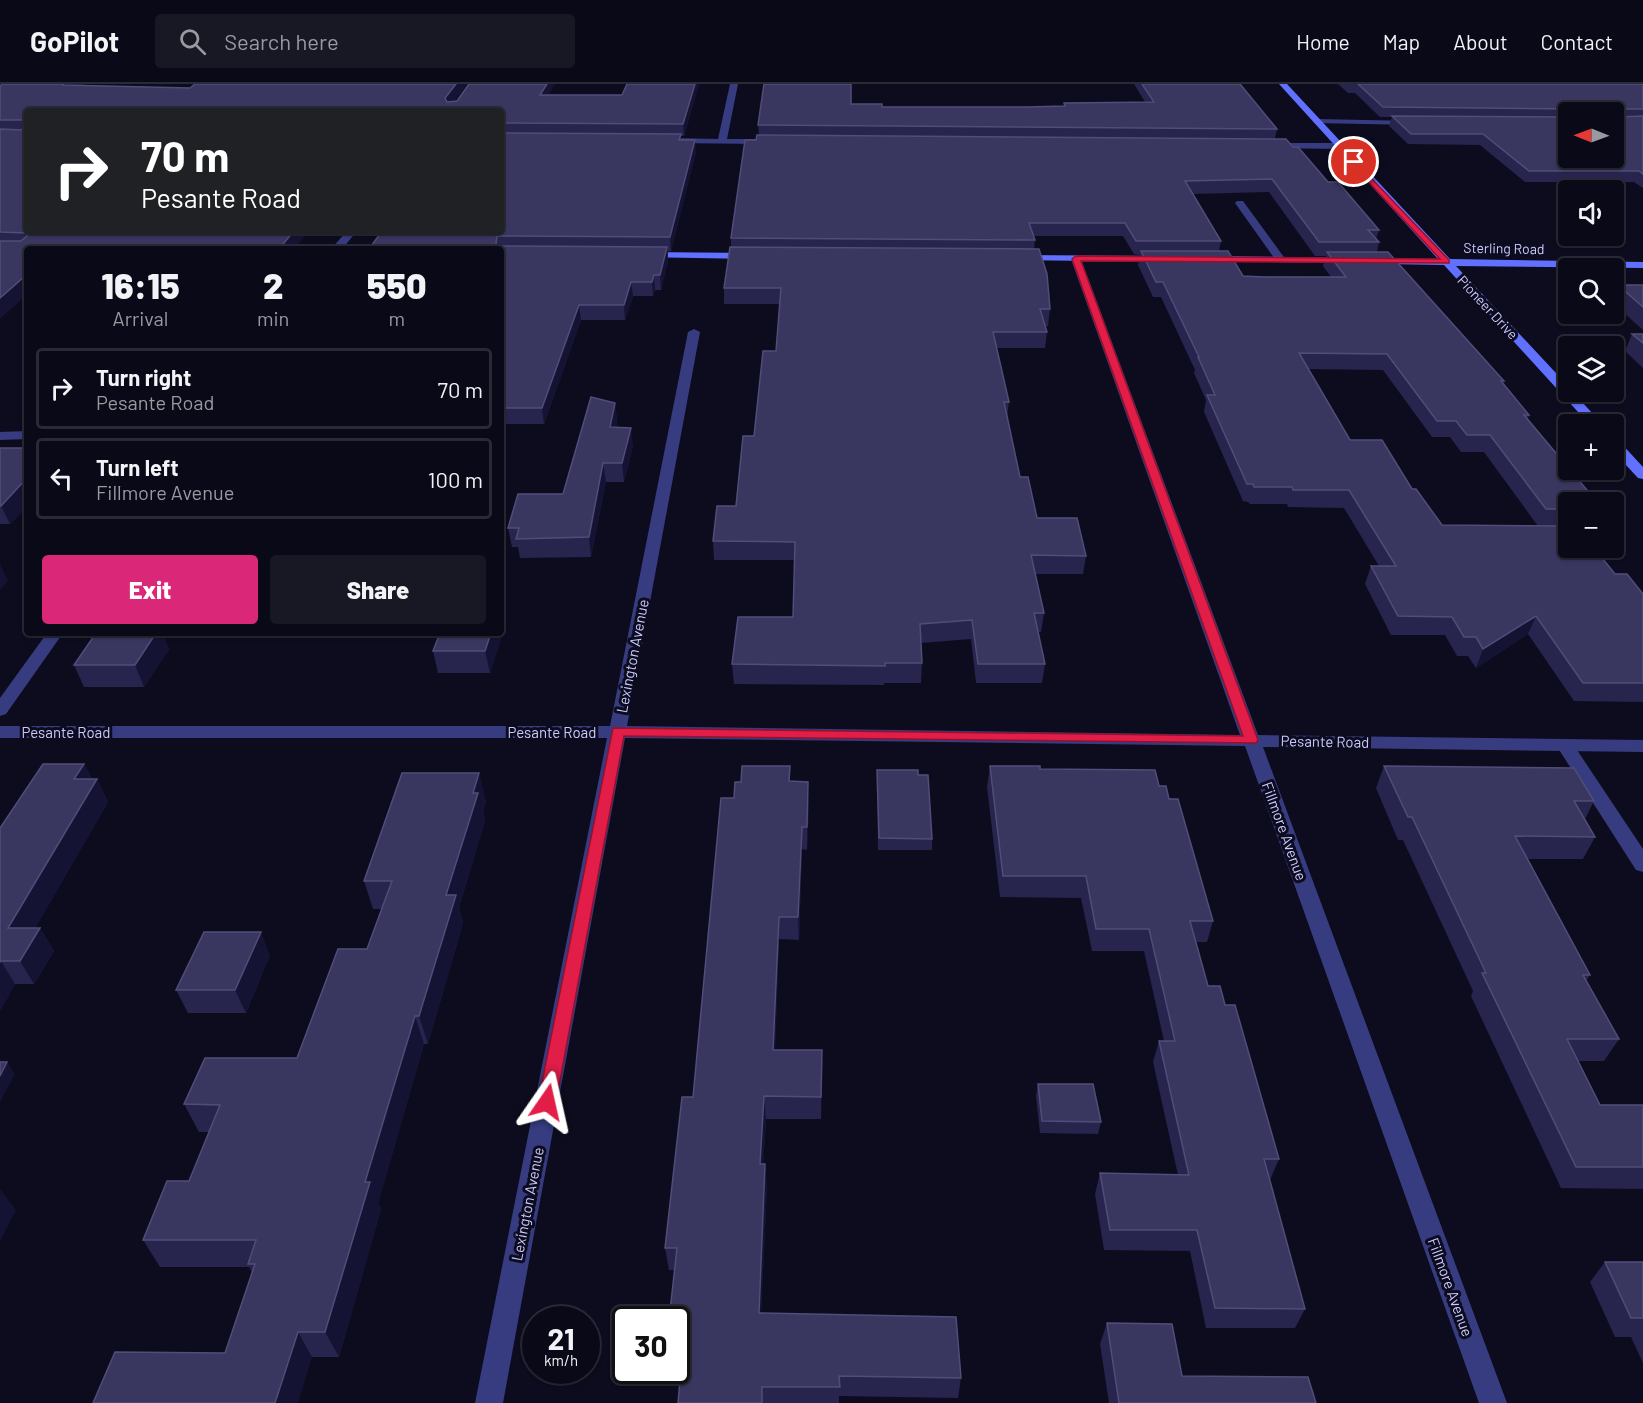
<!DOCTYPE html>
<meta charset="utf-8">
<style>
:root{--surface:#0a0917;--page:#181724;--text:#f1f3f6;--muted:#999aa1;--line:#2a2a36;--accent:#db2777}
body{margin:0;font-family:Barlow,sans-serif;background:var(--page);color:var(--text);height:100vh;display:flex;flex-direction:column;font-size:22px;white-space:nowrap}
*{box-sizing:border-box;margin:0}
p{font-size:20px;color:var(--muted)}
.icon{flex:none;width:33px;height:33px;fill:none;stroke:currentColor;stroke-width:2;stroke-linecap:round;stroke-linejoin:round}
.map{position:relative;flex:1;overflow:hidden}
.panel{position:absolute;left:24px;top:162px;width:480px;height:390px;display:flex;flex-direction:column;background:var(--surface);border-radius:6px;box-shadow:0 2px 4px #0004,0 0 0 2px var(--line)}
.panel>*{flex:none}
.top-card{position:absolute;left:24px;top:24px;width:480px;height:126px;border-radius:6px;box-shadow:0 2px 4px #0004,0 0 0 2px var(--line);background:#202124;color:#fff;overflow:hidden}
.needle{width:39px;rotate:271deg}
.controls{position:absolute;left:1558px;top:18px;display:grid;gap:12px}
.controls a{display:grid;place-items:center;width:66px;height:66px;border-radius:6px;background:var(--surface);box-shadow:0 2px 4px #0004,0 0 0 2px var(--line);font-size:30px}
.speed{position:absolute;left:522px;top:1222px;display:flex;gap:12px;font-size:30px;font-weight:700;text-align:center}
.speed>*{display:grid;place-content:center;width:78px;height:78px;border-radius:50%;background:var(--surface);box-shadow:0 2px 4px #0004,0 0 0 2px var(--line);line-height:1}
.speed small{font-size:15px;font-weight:400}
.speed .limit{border:3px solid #111;border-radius:9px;background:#fff;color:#111}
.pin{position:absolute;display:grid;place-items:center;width:51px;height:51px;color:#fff;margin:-26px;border:3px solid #fff;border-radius:50%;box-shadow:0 2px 6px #0007}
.me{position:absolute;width:66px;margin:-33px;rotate:11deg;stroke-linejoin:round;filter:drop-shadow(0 0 4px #0008)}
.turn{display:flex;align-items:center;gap:21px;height:126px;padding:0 18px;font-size:27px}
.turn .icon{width:78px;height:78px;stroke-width:2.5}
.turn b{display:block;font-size:42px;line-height:51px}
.eta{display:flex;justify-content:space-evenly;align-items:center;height:102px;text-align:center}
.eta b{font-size:36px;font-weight:800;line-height:42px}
.button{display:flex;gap:12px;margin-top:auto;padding:12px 18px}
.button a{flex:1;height:69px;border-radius:6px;background:var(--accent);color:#fff;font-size:24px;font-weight:800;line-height:69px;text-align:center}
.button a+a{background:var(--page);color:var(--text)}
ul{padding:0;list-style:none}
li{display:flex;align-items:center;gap:18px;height:81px;margin:0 12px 9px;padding:0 6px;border:3px solid var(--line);border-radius:6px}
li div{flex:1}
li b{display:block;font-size:22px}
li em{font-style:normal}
header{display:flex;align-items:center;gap:36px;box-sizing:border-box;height:84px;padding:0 30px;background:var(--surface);border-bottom:2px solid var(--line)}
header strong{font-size:28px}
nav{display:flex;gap:33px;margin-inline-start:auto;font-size:21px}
.search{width:420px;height:54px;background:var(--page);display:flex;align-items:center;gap:15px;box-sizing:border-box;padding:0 21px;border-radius:6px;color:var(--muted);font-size:22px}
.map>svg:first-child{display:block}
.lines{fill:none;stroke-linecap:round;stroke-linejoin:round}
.lane{fill:#363c7f;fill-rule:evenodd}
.street{fill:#363c7f;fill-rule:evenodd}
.secondary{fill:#6170ff;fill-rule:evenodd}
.wall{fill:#27244d;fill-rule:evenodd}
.shaded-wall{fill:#151333}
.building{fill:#393660;stroke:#504d79;stroke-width:1.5}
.route{fill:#e11d48;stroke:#92132f;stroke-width:1.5}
.labels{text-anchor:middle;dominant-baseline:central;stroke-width:6;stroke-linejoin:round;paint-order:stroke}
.far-street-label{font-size:14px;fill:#cacaff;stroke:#0d0c1f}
.street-label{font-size:15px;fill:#cacaff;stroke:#0d0c1f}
</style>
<header>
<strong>GoPilot</strong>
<div class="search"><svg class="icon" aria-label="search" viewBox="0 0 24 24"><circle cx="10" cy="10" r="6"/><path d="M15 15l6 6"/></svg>Search here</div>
<nav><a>Home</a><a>Map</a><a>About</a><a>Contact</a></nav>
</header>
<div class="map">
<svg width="1643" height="1319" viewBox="0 0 1643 1319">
<rect width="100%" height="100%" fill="#0d0c1f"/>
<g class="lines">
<g class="lane">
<path d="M1317,35l97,2 4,2 -4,2 -100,-2 -1,-2z"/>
<path d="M1237,117h6l43,59 -1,2h-8l-42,-59z"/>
<path d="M1565,655l6,2 72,108v23l-7,-2 -80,-125 3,-4z"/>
</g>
<g class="street">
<path d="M730,0h8l-11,55h40l3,1v4l-101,-1 -1,-2 4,-3 46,1z"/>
<path d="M1266,59h73l4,3 -4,3 -70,-1 -4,-3z"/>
<path d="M347,147h10l-15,18h-11z"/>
<path d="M1076,172l5,3 177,476 385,5v12l-380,-5 244,656h-28l-234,-657 -620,-8 -122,665h-28l132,-665h-607v-12h610l78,-394 6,-3 6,3 -73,394 613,9 -169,-476z"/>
<path d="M27,347v8l-27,1v-8z"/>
<path d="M47,549h16l-57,81 -6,2v-18z"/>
</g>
<g class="secondary">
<path d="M1279,0h8l163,175 193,3v6l-187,-2 113,121v5h4l29,32h-13l-145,-159 -238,-4v-4l4,-1 228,3z"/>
<path d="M643,168l110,1 5,3 -5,3 -114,-2 -1,-2z"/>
<path d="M1018,171l146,1 5,3 -5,3 -150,-2v-4z"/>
<path d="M1614,356l5,1 24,26v12l-5,-1 -24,-26z"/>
</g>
</g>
<g class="wall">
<path d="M3,0h82l-2,1 107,3 277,-4 -13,17 95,-6h73l77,-11 -15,52h-3v4l15,12 -25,99h-3v10l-7,29h-6l-2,6h-20l-8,24h-44l-37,104h-43v-175h-132l132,-18v-120h-474l282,120 -282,18v45l-27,24v-232z"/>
<path d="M1134,0h106l37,45 -2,9 18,9 35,35 51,48 -3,9 3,3 -2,10 127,129 -1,2 26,32 -1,4 41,83v46l46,26 28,20v108l-69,-1 -46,-67 -52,34 -8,-12h-11l-12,-21h-54l-26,-51 6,-18h8l-35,-58 -56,-1 -1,-3h-37l-2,-2 -5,-1 -39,-89 2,-12 -12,-27 1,-3 -34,-73h-8l-15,-32 2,-10 -6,-1 -11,-18h-89l1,4 -1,9 16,60 -2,17h-3l2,6 -2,16h-48l12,54 -2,15 13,60 17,41 49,38 -3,18h-48l9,39 -3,19h-3l7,32 -3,19h-66l-5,-44 -50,4 1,20 -1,20h-37v2l-150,-1 -2,-20 61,-47 2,-57h-81l-1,-19 23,-35 40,-155 4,-47h-56v-16l7,-41v-9l25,-98 3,-5 -1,-10 93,-21 31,3h144l38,-1v-3l81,-1zM1269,108l46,64h11l-3,10 8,11 -88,-1 -24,-25 2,-10 -28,-47zM1308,285l75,1 49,67h18l11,15h23l54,74 -96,-1 -30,-36 -62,-49z"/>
<path d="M1338,0h305v104l-9,-6h-109l-45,-37 -72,-1 -19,-18 3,-9h-12l-25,-24h-7zM1569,28h45l-45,46z"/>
<path d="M1618,201h25v45l-29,-26v-10z"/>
<path d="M1632,250h11v34l-18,-17z"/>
<path d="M615,319l2,18 -1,6 17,19 -9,36h-18l-15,75 -71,1 -2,-11h-6l-4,-19 55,-34z"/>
<path d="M0,364h27v58l-17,18h-10z"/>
<path d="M501,530l3,15 -14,44h-52l-5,-22 68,-18z"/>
<path d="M96,549h191v1l-125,-1 7,16 -25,38h-60l-10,-22z"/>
<path d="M84,680l8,15h5l11,23 -73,126h5l14,23 -20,33h-19l-15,27v-183z"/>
<path d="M790,682v15l19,23 -2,46 -5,-1 -3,91 -20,-1 -4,111 47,23 -1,46h-55l-3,45h2l2,22 -6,127 200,65 -3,20 -119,-2v7h-161l3,-27 -13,1 -1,-6h9v-51l-2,-50h-5l-4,-22 28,-151 41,-299 7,-16z"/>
<path d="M990,682l50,3 119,17 10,13 44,122 -6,21h-11l12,44 17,19 54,154 -9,21h-1l36,129 -10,19h-89l-16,-77 -86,-1 -9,-56 5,-21 78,2 -25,-113 6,-21h5l-20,-90h-52l-11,-53 -81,-1 -13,-110z"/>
<path d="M1384,682l210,35 -9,18 10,18 -12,22h-55l62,116 -4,6 33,58 -15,22h-26l22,44h43v84l-82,-1 -90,-192 2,-5 -70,-151h-5l-22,-52z"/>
<path d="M877,686l55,69v11h-54z"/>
<path d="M486,717l-3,10 2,10 -26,86 4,16 -35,121h-4l-46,159 3,6 -42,148h-27l-87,-4 27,-81 -3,-5h-89l-17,-27 46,-59 20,-49h-10l-15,-28 113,-46 70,-109 15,-40h-9l-9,-28z"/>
<path d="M270,871l-24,58h-58l-12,-23z"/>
<path d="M1038,1000l63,38 -3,12 -58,-1 -4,-37z"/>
<path d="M1605,1178h38v101l-12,-26h-16l-25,-55z"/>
<path d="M1107,1239l75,53 134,27h-207l-9,-59z"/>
</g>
<g class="shaded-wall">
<path d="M64,0h21l-19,12z"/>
<path d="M456,0h11l-20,26 -2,-12z"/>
<path d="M547,0h8l-13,23 -2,-12z"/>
<path d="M695,0h4l-15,52 -1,-12z"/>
<path d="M695,56l1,12 -25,99 -1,-14z"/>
<path d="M294,147h15l-15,18h-15z"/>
<path d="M667,163l1,14 -7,29 -1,-15z"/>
<path d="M654,191l1,15 -2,6 -1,-14z"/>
<path d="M24,193l3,8v9l-27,24v-20z"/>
<path d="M631,198l2,14 -8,24 -1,-15z"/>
<path d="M579,221l2,15 -37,104 -2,-16z"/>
<path d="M615,319l2,18 -4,25 -3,-19z"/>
<path d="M631,344l2,18 -9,36 -2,-19z"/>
<path d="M603,379l3,19 -15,75 -2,-20z"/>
<path d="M27,394v28l-17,18 -9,-18z"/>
<path d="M0,480l8,17 -8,9z"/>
<path d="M501,530l3,15 -14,44 -5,-22 6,-18h10z"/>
<path d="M1536,532l-8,18 -52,34 7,-19z"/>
<path d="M156,549h6l7,16 -25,38 -9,-22z"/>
<path d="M84,680l10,20 3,-5 11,23 -86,149 -14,-23 66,-149z"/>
<path d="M479,689l7,28 -3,10 2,10 -26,86 4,16 -35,121 -9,-28 27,-121 27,-102z"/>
<path d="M808,698l1,22 -2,46v-23z"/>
<path d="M802,743v22l-3,91 -1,-23z"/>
<path d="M779,833v22l-5,133 -1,-22z"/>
<path d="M40,844l14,23 -20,33 -14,-23z"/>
<path d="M261,848l9,23 -24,58 -11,-23z"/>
<path d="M1,877l14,23 -15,27v-49z"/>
<path d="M415,932l9,28 -46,159 3,6 -42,148 -14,-25 40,-150z"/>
<path d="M7,978l8,12 -15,28v-26z"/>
<path d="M764,1012l2,23 -4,67 -2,-22z"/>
<path d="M765,1080l2,22 -7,148 -1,-21z"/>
<path d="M0,1105l16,21 -16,31z"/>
<path d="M298,1248l14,25 -14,46h-23z"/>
</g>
<g class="building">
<path d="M3,0h61l-2,1 128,3 5,-4h261l-11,14 2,4 10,-1 12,-17h78l-7,11h82l5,-11h68l-12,40 -182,-1v-12h-474v120h267l-15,18h-252v28h-3l-24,21v-57h21l7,-6 -2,-2 -26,-1v-103l22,1 3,-8 -3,-2h-22v-34z"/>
<path d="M764,0h87v20h31v3h144l39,-1 -1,-3 90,-1 -12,-18h98l37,45 -519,-4z"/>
<path d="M1358,0h285v25h-25l-2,2 2,6 25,-1v58l-4,-3h-110l-46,-37h-72l-19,-18 177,1v41h45v-46h-40l1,-1 -2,-2 -190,-2z"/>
<path d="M501,49l180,1 -2,6h16l-25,97 -173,-1 -1,8 3,2 168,1 -7,28h-6l-2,7h-21l-7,23h-45l-37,103h-41v-159h-132l13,-18h119z"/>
<path d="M757,51l529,4 7,8h5l30,35h10l41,48h-11l11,12h-60l-47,-63 -87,2 36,60h-85l-11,-18h-96l6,17 -304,-2 14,-98h11z"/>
<path d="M730,163l309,2 8,25 3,35h-10l7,23h-54l16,70h-5l16,75h8l9,41h40l9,38 -55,-1 13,58h-10l11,51h-67l-6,-44 -52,4 2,39h-37v3l-153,-2 6,-47h55l2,-75 -82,-1 4,-35h19l7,-70h11l9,-85h13l5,-63h-57z"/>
<path d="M1141,167h87l15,25 21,1h82l-19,-25h61l116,129h-3l28,34h-5l73,87h-28v7h-23l-56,-74h-23l-11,-14h-19l-50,-67 -88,-1 51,87h32l30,49h4l26,36 127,1v22h25l21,26h12l16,20v89h-60l-47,-67 -53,33 -7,-12h-12l-12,-20 -54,-1 -27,-50h25l-47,-76h-56l-1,-3h-38l-1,-3h-6l-40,-89h8l-17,-38h1l-36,-75h-7z"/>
<path d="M1618,201h25v22z"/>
<path d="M1632,250h11v9z"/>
<path d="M591,313l24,6 -5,24 21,1 -9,35h-19l-14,74 -73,2 3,-11h-11l10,-34h45z"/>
<path d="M0,364h27v30l-26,28h-1z"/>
<path d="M96,549h60l-21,32h-61z"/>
<path d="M440,549h51l-6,18h-52z"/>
<path d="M43,680h41l-10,15h23l-89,149h32l-20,33h-19l-1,1v-134z"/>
<path d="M742,682h48l-1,15 19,1 -1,45h-5l-4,90h-19l-6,133h49l-1,47 -57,-1 -4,68h5l-6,149 197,4 5,61 -122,-2 1,11h-78v16h-84l4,-47h-6v-36h-7l8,-72h-12l17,-151h11l28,-299h13l1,-16h6z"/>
<path d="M990,682h50v3l115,1 4,16h7l3,13h9l35,122h-23l18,65h12l5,19h10l44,154h-15l41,150 -90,-1 -18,-78h-87l-10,-57 89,2 -30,-134h16l-26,-112h-53l-10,-53h-83z"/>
<path d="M1384,682l190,2 20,33h-20l21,36 -80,-1 75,139h-7l36,64h-52l33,66h43v62h-67l-94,-194h4l-74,-156h-4z"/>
<path d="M877,686h41v5h10l4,64 -53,-1z"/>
<path d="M402,689h77l-6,20h5l-32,102h10l-37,121h-4l-50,166h5l-45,150h-27l-23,71h-182l22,-51 110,1 30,-89h-7l8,-24h-113l24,-59h22l31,-76 -36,-1 21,-46h92l41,-109h29l25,-68h-28z"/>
<path d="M204,848h57l-26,58h-59z"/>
<path d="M0,978h7l-7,14z"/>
<path d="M1038,1000h55l8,38 -59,-1z"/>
<path d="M1605,1178h38v56h-12z"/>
<path d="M1107,1239l65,1 10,52 126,1 8,26h-197z"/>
</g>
<path class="route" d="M1354,76l95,100v3l-368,-2 177,479 -2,3 -632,-7 -68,366 -3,6 -6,2 -7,-2 -2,-6 75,-374 630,8 -171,-477 4,-3 364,3 -88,-95z"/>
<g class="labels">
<g class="far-street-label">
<text transform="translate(1504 164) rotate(1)">Sterling Road</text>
<text transform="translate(1488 223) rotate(47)">Pioneer Drive</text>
</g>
<g class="street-label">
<text transform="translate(632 572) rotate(-79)">Lexington Avenue</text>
<text x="66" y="648">Pesante Road</text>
<text x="552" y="648">Pesante Road</text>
<text transform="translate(1325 657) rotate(1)">Pesante Road</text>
<text transform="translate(1285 747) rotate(70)">Fillmore Avenue</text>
<text transform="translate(527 1120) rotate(-79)">Lexington Avenue</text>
<text transform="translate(1451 1203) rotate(70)">Fillmore Avenue</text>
</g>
</g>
</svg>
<div class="controls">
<a><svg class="needle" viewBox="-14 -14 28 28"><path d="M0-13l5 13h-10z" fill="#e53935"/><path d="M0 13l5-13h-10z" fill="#999aa1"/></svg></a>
<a><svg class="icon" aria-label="sound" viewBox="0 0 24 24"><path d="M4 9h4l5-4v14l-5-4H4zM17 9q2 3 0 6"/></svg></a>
<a><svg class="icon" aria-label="search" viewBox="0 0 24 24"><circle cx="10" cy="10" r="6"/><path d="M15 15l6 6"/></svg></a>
<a><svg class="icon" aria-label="layers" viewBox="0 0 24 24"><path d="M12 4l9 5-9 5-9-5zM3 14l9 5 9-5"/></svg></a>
<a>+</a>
<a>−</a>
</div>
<div class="speed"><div>21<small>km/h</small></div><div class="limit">30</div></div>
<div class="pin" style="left:1354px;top:78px;background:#d93025"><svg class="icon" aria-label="arrive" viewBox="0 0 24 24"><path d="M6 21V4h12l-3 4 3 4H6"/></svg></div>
<svg class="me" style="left:547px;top:1018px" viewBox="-20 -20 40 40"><path d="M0-17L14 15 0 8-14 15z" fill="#e11d48" stroke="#fff" stroke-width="4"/></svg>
<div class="top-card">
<div class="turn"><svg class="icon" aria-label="right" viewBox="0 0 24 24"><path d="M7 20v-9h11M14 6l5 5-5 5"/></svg><div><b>70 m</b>Pesante Road</div></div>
</div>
<section class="panel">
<div class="eta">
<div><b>16:15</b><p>Arrival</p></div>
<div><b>2</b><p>min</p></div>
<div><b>550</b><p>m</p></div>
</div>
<ul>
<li><svg class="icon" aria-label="right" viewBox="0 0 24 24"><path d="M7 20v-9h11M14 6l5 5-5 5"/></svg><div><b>Turn right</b><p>Pesante Road</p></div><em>70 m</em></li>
<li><svg class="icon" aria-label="left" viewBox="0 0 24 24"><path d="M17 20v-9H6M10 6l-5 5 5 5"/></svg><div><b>Turn left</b><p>Fillmore Avenue</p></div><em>100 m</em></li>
</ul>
<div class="button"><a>Exit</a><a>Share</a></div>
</section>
</div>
